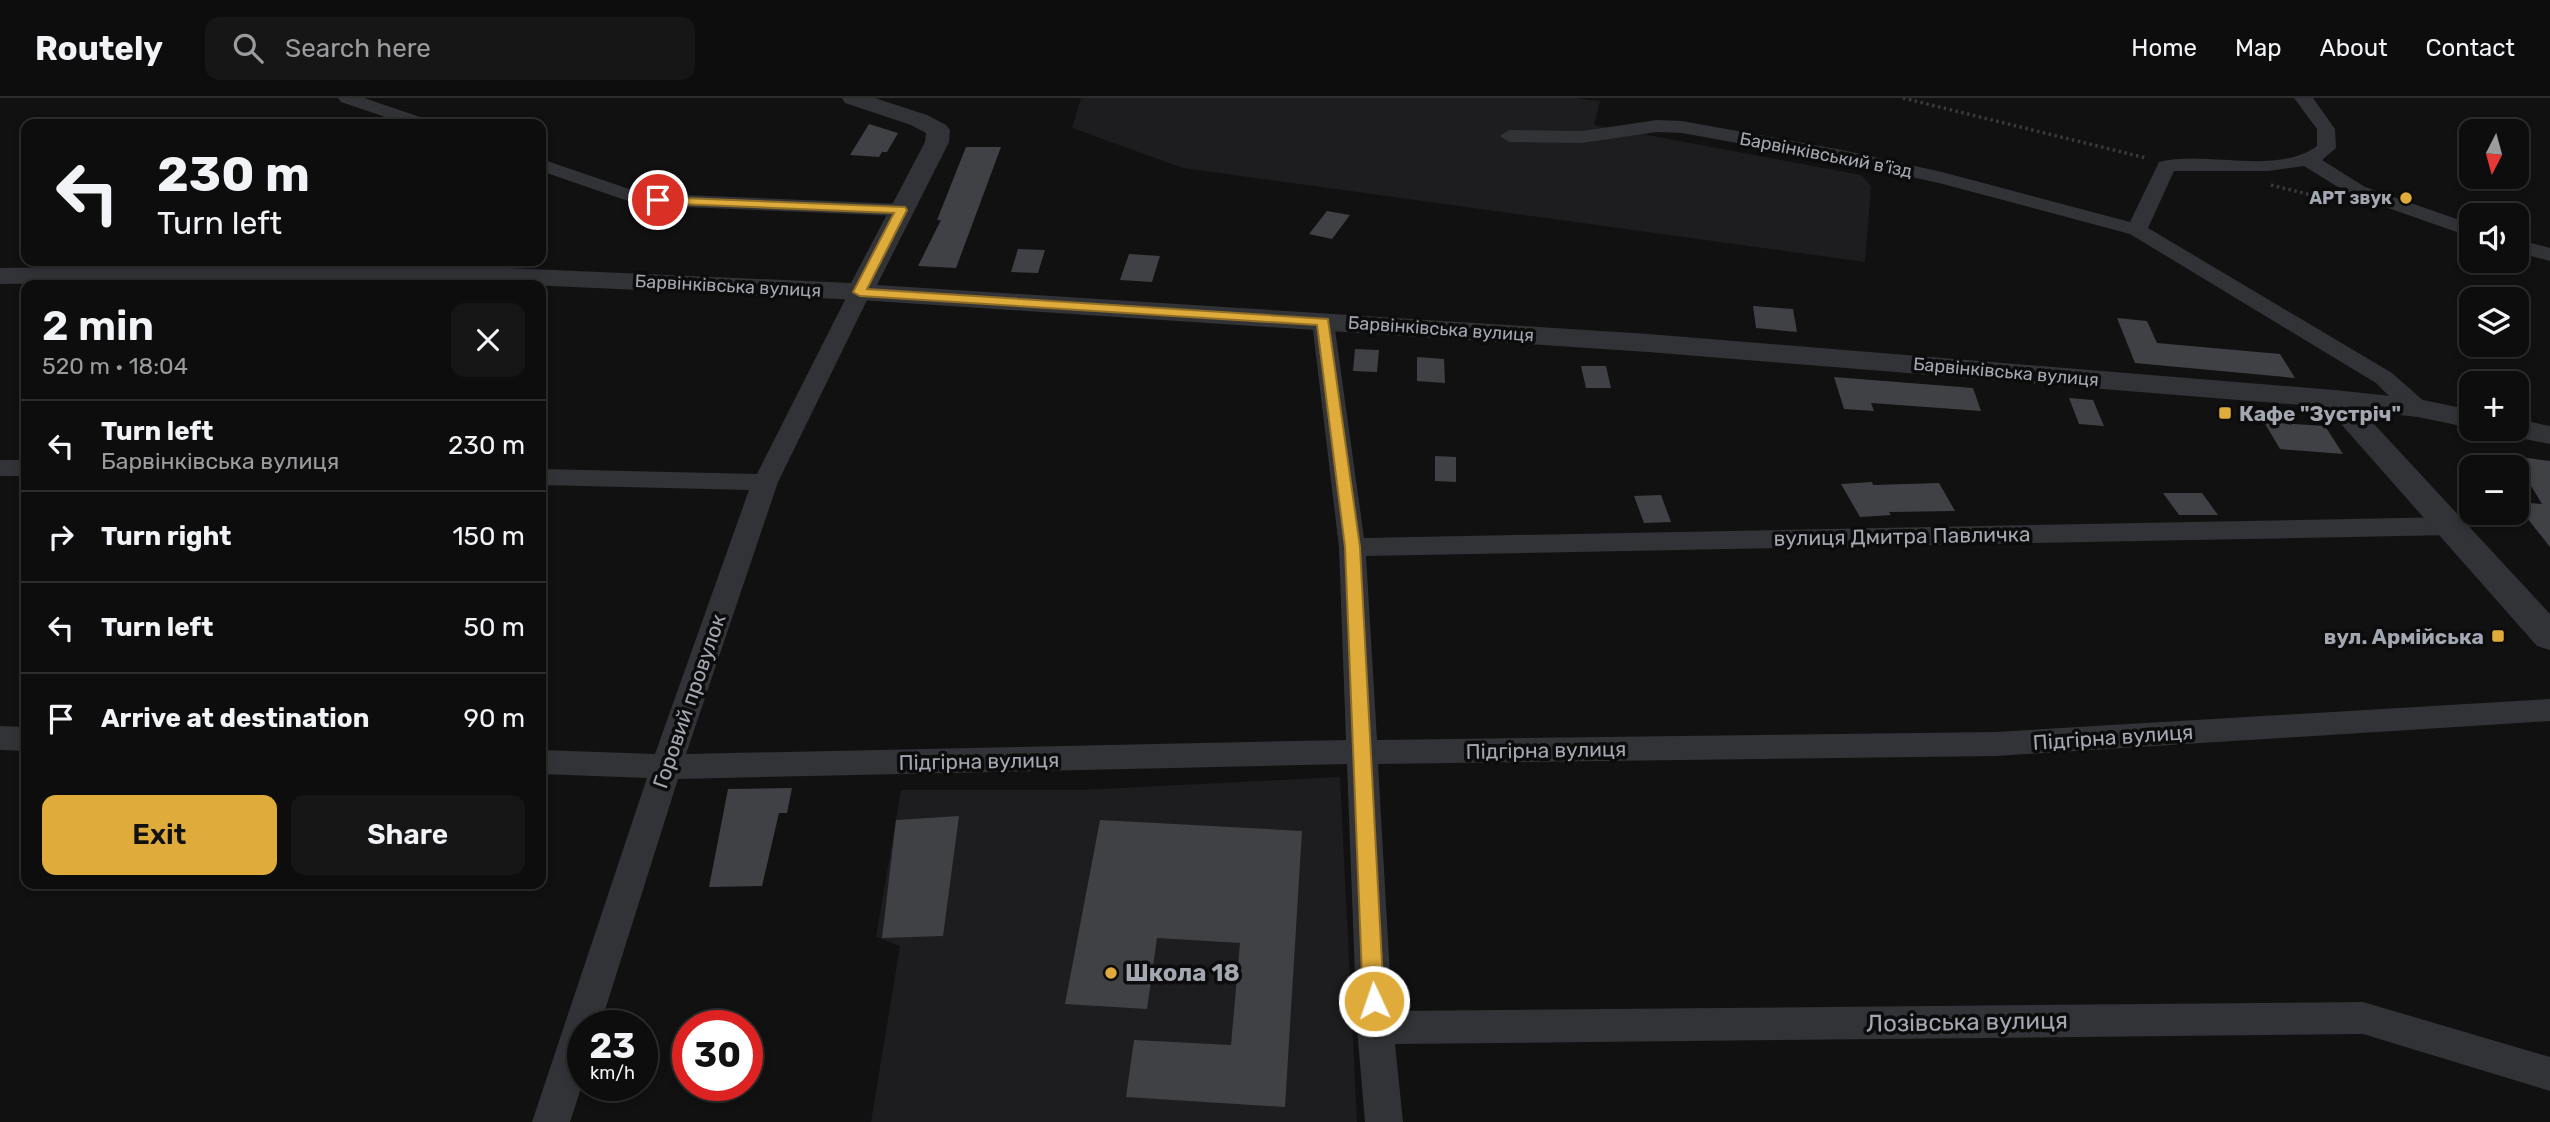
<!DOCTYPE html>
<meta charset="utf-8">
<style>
:root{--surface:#0d0d0e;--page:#161617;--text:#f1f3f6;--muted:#9a9c9e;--line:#2d2d2e;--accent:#dfab3b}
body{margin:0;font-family:Rubik,sans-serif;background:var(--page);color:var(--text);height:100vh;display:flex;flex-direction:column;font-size:26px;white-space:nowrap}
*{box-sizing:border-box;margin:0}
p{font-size:23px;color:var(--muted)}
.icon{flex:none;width:38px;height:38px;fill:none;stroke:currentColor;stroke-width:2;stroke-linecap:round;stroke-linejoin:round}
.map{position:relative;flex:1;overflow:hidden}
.panel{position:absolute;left:21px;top:182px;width:525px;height:609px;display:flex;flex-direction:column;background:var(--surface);border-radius:14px;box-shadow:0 4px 10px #0003,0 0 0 2px var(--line)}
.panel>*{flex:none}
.guide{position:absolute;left:21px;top:21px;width:525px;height:147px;border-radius:14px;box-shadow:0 4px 10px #0003,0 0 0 2px var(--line);background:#0d0d0e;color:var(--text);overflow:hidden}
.needle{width:46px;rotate:186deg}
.fabs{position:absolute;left:2459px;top:21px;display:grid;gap:14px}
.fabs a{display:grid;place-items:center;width:70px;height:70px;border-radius:14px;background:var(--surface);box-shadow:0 4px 10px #0003,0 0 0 2px var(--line);font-size:35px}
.speed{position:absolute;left:567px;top:912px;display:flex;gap:14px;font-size:35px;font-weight:700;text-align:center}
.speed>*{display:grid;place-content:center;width:91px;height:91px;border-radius:50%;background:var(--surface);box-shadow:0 4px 10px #0003,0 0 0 2px var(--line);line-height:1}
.speed small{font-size:18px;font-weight:400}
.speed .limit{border:10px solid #d22;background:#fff;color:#111}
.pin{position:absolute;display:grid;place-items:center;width:60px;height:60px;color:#fff;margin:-30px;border:4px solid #fff;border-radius:50%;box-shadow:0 2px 7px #0007}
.me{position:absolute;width:77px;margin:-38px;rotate:357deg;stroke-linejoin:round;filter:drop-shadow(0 0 5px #0008)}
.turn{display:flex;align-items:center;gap:24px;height:147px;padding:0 21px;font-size:32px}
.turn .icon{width:91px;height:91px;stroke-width:2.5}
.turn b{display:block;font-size:49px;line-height:60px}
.round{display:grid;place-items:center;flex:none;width:74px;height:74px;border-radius:14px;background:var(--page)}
.overview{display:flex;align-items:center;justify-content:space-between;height:119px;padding:0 21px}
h1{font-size:42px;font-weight:600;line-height:52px}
.button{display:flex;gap:14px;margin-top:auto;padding:14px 21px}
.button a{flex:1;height:80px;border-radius:14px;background:var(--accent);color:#111;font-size:28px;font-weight:600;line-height:80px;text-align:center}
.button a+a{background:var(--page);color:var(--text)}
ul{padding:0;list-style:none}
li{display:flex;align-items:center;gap:21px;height:91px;padding:0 21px;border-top:2px solid var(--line)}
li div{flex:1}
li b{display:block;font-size:26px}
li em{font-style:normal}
header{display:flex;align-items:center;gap:42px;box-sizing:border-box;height:98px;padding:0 35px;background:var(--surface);border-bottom:2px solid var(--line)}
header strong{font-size:33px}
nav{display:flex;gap:38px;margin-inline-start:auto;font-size:24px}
.search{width:490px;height:63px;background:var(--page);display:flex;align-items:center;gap:18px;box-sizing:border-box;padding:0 24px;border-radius:14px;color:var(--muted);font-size:26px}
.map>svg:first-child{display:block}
.built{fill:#1d1d1f}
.building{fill:#404145}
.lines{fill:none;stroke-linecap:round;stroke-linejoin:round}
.path{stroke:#383a3d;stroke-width:3.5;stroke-dasharray:2.5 3.5;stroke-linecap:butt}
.minor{fill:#323336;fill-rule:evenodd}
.tertiary{fill:#323336;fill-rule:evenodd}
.route{fill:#dfab3b;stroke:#916f26;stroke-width:2}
.poi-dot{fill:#dfab3b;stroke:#0c0c0d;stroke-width:2.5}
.labels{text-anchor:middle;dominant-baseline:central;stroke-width:7;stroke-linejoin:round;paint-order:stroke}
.far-street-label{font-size:18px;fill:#a3a7b1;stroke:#0c0c0d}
.far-poi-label{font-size:18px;font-weight:bold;fill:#a3a7b1;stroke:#0c0c0d;text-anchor:end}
.poi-label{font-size:21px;font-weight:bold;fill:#a3a7b1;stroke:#0c0c0d;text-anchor:start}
.street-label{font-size:21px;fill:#a3a7b1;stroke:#0c0c0d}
.near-poi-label{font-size:24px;font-weight:bold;fill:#a3a7b1;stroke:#0c0c0d;text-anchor:start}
.near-street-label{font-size:24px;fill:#a3a7b1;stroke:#0c0c0d}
</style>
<header>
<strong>Routely</strong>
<div class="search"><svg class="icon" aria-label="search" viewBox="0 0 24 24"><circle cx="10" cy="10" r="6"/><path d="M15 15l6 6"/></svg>Search here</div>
<nav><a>Home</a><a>Map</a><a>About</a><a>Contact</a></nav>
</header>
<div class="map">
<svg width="2550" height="1024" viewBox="0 0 2550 1024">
<rect width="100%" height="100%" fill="#111112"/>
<g class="built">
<path d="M1081,0h495l24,3 -6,24 267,50 10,11 -6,76 -682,-94 -111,-40z"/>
<path d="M1340,679l17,345h-486l29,-176 -24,-9 25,-147h180z"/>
</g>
<g class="building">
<path d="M869,26l29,9 -11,19h-5l-3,5 -29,-2z"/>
<path d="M966,49h35l-45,121 -38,-2 23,-46h-4z"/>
<path d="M1327,113l23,4 -18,24 -23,-5z"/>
<path d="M1018,151l27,1 -7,23 -27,-1z"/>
<path d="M1129,156l31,2 -8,26 -32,-2z"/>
<path d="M1753,208l40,3 4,23 -41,-4z"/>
<path d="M2117,220l30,3 10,22 123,11 15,24 -160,-15z"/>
<path d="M1355,251l24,1 -2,22 -24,-1z"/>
<path d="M1417,259l27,2 1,24 -28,-2z"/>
<path d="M1581,268h25l5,22h-25z"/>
<path d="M1834,279l139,11 8,23 -110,-8 3,8 -30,-2z"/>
<path d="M2069,300l24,2 11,26 -25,-2z"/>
<path d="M2264,324l61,4 18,28 -63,-5z"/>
<path d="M1435,358l21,1v25l-21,-1z"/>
<path d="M2513,358l37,5v86l-34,-43v-2l26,2z"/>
<path d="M1872,384l1,3 66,-2 16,28 -66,1 2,3 -31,2 -19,-33z"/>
<path d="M2163,395h39l16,22h-39z"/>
<path d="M1661,397l10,27 -27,1 -10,-27z"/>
<path d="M792,690l-5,25h-8l-17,73 -53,1 19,-98z"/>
<path d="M959,718l-16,120 -61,2 14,-118z"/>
<path d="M1100,722l202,11 -17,276 -159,-10 8,-57 97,5 9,-102 -83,-5 -10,71 -82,-5z"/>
</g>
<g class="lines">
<g class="path">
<path d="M1903,0l243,60"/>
<path d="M2271,87l60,15"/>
</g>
<g class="minor">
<path d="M338,0h26l65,22 3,4h-26l-65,-22z"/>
<path d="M2294,0h19l22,31 1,19 -14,12 43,27 106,37v13l-120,-42 -47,-29 -36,5h-94l-26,57 244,145 34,30 4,5 -4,5c-20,5 -36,-17 -50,-30l-246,-149 -191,-51 -97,-21 -160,-29 -25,-1 -75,11 -73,-1 -9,-6 9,-6 73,1 75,-11 25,1 160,29 100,22 188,50 29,-60c48,-12 117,14 158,-16v-17z"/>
<path d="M541,61l94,32 23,3 243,10 7,2 3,4 -3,4 -7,2 -243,-10 -33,-6 -84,-29z"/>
<path d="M2516,141l34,9v13l-34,-9z"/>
<path d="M860,187l8,2 3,5 -93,190 -92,272 660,-14 -7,-193 -27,-225 3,-5h16l3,5 30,216 1087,-21 9,3 4,6 -4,6 -9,3 -1085,21 11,184 619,-8 554,-33v22l-554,35 -618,8 14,247 971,-9 187,55v34l-187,-57 -968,10 8,78h-38l-8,-94 -10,-264 -669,15 -78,247h-17v56l-13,40h-38l115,-344 -106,-4v-24l114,4 94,-264 -208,-5v-16l216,5 92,-182 3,-5z"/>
<rect x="0" y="362" width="26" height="16"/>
<path d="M0,628l26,1v24l-26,-1z"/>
</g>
<g class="tertiary">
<path d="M842,0h33l52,17 19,10 4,5 -1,12 -72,143 771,49 687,56 83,9 53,11v18l-53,-11 -56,-6 188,203v36l-13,-4 -211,-239 -678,-55 -788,-52 -374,-17 -246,-2 -240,3v-16l240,-3 246,2 365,16 74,-141 1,-9 -15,-8 -66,-22z"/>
<path d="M2516,321l34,7v18l-45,-9 -4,-6h15z"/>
</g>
</g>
<path class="route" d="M658,99l247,10 2,3 -40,79 461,30 32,228 24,454 -3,6 -7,3 -8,-3 -3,-6 -18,-454 -28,-222 -457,-29 -7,-4 41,-79 -240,-10 -1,-3z"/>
<g class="poi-dot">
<circle cx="2406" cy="100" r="7"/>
<rect x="2218" y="308" width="14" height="14" rx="3.5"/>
<rect x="2491" y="531" width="14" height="14" rx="3.5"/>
<circle cx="1111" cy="875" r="7"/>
</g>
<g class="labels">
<g class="far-street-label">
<text transform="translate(1826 57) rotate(11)">Барвінківський в’їзд</text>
<text transform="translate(728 188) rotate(3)">Барвінківська вулиця</text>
<text transform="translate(1441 231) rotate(4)">Барвінківська вулиця</text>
<text transform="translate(2006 274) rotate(5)">Барвінківська вулиця</text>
</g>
<g class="far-poi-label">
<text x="2392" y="100">АРТ звук</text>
</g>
<g class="poi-label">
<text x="2239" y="315">Кафе "Зустріч"</text>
<text x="2484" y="538" text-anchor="end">вул. Армійська</text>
</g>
<g class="street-label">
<text transform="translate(1902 438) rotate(-1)">вулиця Дмитра Павличка</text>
<text transform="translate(689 603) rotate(-71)">Горовий провулок</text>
<text transform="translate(2113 639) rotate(-4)">Підгірна вулиця</text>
<text transform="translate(1546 652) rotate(-1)">Підгірна вулиця</text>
<text transform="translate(979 663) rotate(-1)">Підгірна вулиця</text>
</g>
<g class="near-poi-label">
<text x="1125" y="875">Школа 18</text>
</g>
<g class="near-street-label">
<text transform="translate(1967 924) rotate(-1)">Лозівська вулиця</text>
</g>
</g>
</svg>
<div class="fabs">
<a><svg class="needle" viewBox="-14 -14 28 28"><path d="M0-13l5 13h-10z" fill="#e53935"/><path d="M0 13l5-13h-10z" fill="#9a9c9e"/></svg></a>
<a><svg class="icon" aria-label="sound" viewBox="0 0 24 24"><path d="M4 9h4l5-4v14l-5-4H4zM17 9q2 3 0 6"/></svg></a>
<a><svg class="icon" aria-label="layers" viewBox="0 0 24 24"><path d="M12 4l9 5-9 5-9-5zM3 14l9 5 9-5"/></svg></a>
<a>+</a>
<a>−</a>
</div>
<div class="speed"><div>23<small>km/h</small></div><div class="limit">30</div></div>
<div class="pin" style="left:658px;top:102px;background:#d93025"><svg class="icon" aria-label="arrive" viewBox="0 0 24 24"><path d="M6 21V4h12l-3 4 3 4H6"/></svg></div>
<svg class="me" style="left:1374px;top:903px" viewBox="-20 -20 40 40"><circle r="17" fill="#dfab3b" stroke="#fff" stroke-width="3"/><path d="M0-11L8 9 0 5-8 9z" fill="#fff"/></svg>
<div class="guide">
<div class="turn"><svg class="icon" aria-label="left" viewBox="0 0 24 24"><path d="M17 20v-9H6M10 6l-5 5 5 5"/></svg><div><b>230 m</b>Turn left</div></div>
</div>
<section class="panel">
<div class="overview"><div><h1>2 min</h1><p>520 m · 18:04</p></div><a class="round"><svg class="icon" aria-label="close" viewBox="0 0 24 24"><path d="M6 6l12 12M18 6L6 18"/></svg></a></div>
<ul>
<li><svg class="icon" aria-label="left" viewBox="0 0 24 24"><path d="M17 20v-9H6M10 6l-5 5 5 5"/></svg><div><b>Turn left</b><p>Барвінківська вулиця</p></div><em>230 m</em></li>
<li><svg class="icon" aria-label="right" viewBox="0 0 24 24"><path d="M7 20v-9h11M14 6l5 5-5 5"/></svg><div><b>Turn right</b></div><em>150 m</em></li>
<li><svg class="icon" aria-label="left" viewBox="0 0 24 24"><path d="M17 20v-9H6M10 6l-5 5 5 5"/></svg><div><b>Turn left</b></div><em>50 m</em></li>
<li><svg class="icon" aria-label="arrive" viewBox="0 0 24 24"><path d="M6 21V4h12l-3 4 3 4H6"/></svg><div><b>Arrive at destination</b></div><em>90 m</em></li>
</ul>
<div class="button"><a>Exit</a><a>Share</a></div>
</section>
</div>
